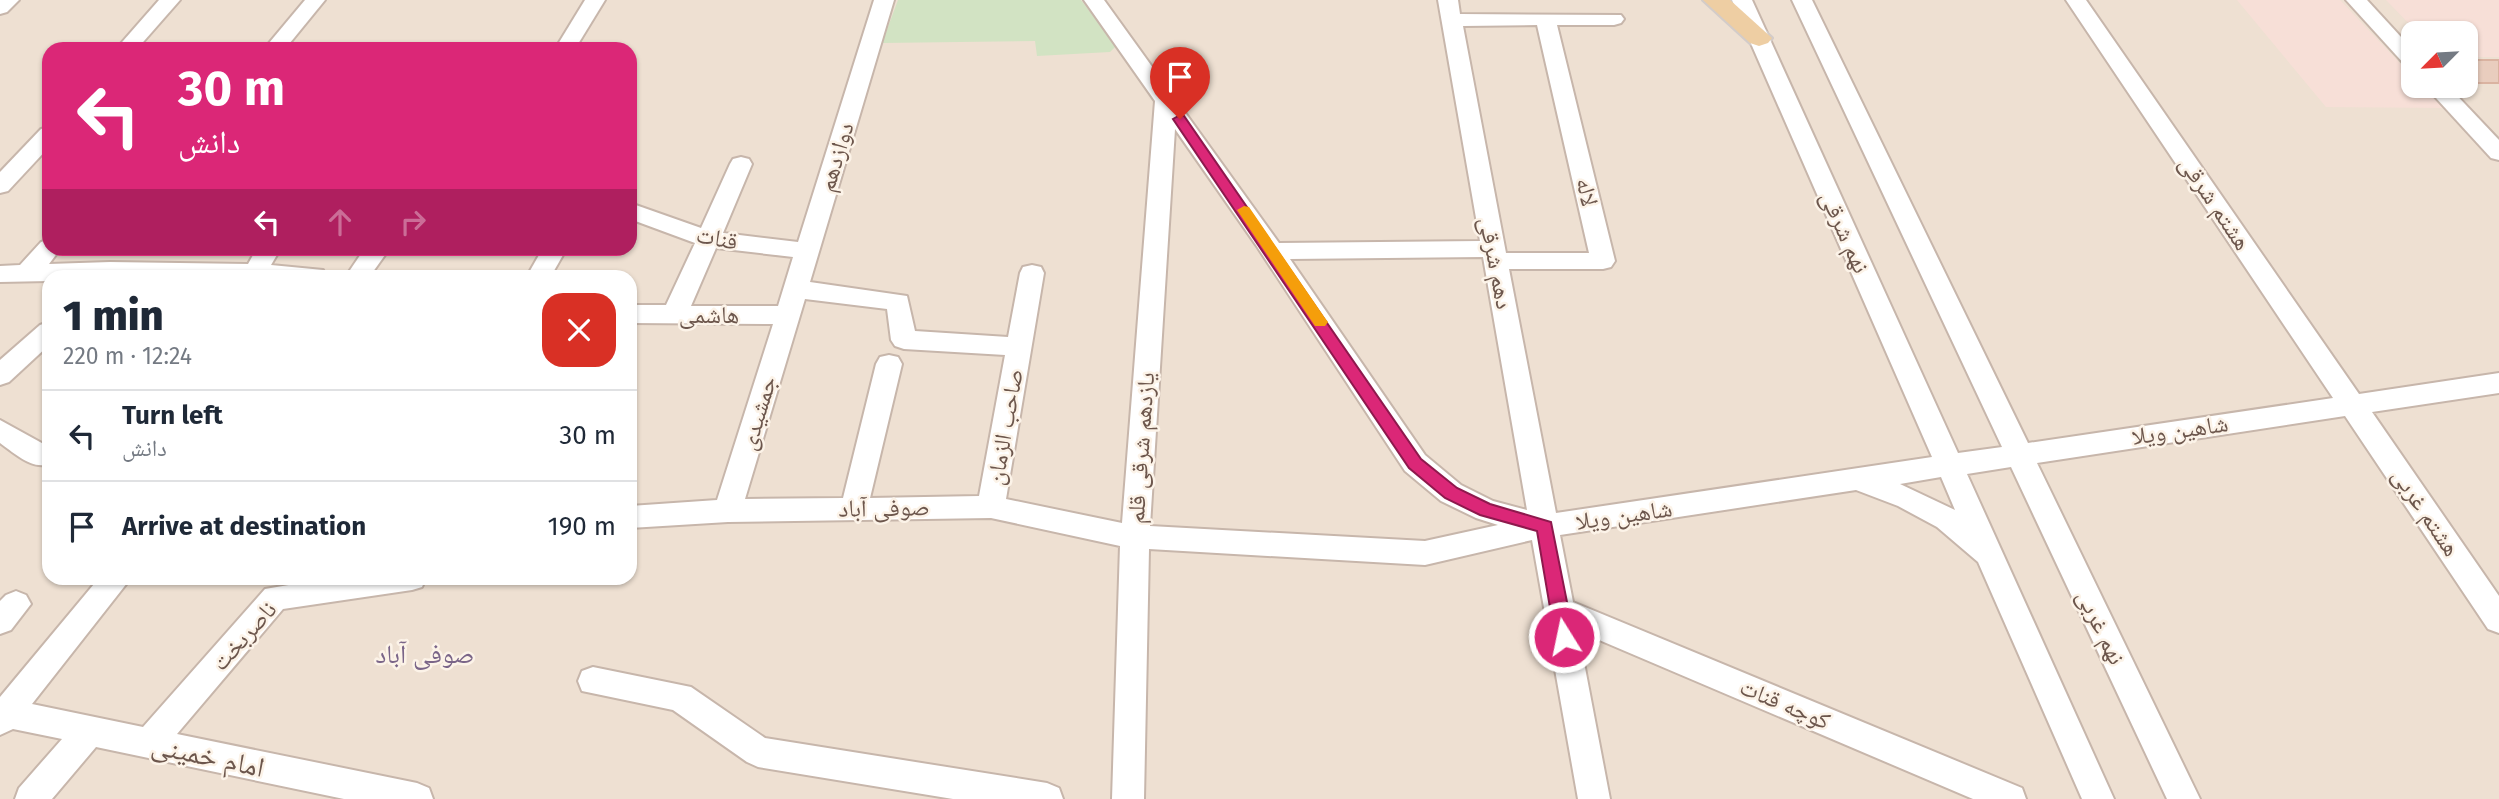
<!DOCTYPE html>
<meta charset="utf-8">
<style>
:root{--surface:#fff;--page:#f2f2f3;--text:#1f2937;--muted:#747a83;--line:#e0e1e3}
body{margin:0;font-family:"Fira Sans","Noto Naskh Arabic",sans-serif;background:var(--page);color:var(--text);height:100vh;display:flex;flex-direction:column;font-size:26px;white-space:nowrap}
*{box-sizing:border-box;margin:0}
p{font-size:23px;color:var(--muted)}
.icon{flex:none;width:38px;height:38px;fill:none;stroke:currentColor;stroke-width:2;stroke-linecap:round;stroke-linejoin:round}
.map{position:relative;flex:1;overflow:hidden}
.drawer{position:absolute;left:42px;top:270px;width:595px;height:315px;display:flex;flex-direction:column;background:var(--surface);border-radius:21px;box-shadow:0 2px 5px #0004}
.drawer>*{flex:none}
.top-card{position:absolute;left:42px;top:42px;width:595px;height:214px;border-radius:21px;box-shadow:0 2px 5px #0004;background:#db2777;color:#fff;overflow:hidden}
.needle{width:46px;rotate:246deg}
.controls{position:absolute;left:2401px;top:21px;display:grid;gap:14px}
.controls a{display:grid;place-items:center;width:77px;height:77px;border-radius:14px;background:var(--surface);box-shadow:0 2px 5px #0004;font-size:35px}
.pin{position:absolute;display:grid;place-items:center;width:60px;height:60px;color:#fff;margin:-72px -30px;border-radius:50% 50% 50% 0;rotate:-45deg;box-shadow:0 0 7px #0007}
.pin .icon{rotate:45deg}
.me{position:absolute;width:77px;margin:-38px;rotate:350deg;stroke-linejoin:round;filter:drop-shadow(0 0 5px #0008)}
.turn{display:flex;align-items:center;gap:24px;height:147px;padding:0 21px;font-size:32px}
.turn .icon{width:91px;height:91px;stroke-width:2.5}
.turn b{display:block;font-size:49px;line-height:60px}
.lanes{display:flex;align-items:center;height:66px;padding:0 21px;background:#0003;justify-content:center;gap:35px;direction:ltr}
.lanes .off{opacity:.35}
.round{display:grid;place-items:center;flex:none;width:74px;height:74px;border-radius:21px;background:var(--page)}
.overview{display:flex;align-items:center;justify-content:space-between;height:119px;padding:0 21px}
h1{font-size:42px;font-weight:800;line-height:52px}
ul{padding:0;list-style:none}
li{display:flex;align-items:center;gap:21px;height:91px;padding:0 21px;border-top:2px solid var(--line)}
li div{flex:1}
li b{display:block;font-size:26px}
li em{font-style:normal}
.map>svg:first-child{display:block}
.residential{fill:#eee0d2;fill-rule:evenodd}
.commercial{fill:#f7dfd7}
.green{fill:#d2e3c3}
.building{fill:#e9cdbe;stroke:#dab3a1;stroke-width:2}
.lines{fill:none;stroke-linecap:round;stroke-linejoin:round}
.minor-casing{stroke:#c7b6ab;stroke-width:4}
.major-casing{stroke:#d3ccc9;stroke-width:4}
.minor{fill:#fff;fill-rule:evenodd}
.major{fill:#eecea3;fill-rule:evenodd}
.route{fill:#db2777;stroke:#8e194d;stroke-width:2}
.slow{fill:#f59e0b}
.labels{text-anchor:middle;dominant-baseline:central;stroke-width:5;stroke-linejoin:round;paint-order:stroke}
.street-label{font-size:24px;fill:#6c564c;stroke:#fcf3e8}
.neighbourhood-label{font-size:26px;fill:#7a6588;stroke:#fcf3e8}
.near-street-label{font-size:28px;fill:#6c564c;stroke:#fcf3e8}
</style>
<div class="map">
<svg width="2499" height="799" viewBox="0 0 2499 799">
<rect width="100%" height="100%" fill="#f8eee2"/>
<path class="residential" d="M0,0h2499v799h-2499zM2413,33h53v53h-53zM49,49h581v199h-581zM49,276h581v302h-581z"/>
<g class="commercial">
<path d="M2237,0h103l73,77v9h9l21,22 -117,-1z"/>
<path d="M2386,0h113v57h-33v-24h-48z"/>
</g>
<path class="green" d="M898,0h183l35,46 -6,6 -73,4 -2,-15 -153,2z"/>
<rect class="building" x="2466" y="60" width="33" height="23"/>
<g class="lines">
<g class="minor-casing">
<g id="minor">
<path d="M0,0h19l-12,12 -7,2z"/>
<path d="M159,0h21l-43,49h-21z"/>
<path d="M305,0h20l-40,49h-21z"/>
<path d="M585,0h20l-30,49h-20z"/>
<path d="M874,0h20l-84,282 97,14 8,35 93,6 12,-64 3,-6 9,-2 9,2 3,6 -38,226 116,24 33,-422 -71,-101h20l175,243 201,-2 -42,-241h20l2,14 161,1 3,4 -3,4 -7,2h-57l58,236 -4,6 -8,2h-94l47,244 376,-56 -200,-457h20l206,453 44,-6 -210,-447h20l216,443 305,-45 -267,-398h20l273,394 140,-21v20l-127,19 127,184v37l-11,-4 -143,-213 -308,47 163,336h-33l-156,-332 -44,7 147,325h-32l-104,-237 -41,-35 -39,-21 -42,-16 -296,45 13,67 449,186 4,11h-53l-395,-168 32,168h-32l-46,-259 -107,25 -276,-16 -5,250h-32l8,-253 -129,-28 -263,4 -98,6v-22l87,-6 56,-176 -143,-1v-18h36l29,-62 -65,-24v-16l71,25 29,-64 3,-5 8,-2 8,2 3,5 -29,69 75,9zM1537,25l52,228h-83l-43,-227zM1175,129l81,116 149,226 36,30 35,17 22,7 -73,16 -275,-15zM716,248l77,9 -15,49h-87zM1483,257l44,253 -34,-9 -32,-16 -36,-30 -135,-196zM805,299l82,10 4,31 4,6 9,3 101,6 -26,141 -109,2 32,-134 -4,-7 -9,-2 -9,2 -4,7 -33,134 -98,1zM1941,477l14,33 -55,-26z"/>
<path d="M2346,0h21l46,50v18l-7,-2z"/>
<path d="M2425,86h23l51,54v20l-8,-2z"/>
<path d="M49,127v20l-41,44 -8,2v-21l41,-43z"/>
<path d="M49,240v8h12l-12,16 61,-2 138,2 9,-16h24l-10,17 52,5 3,6h-277v5l-49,1v-16l20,-1 21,-23z"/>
<path d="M365,248h25l-20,28h-24z"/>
<path d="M543,248h24l-16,28h-24z"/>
<path d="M49,322v23l-40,37 -9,3v-25l40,-35z"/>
<path d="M0,420l49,27v17c-17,6 -35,-11 -49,-21z"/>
<path d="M99,578h32l-99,126 111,23 122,-138 65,-11h96l-4,9 -10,3 -129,19 -106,125 240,49 12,5 4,11h-89l-248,-52 -44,52h-37l4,-11 43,-49 -49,-10 -13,6v-38z"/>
<path d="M16,591l10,4 5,9 -20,26 -11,4v-33l6,-6z"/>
<path d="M593,667l98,20 74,51 282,45 12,5 4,11h-110l-195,-32 -11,-5 -74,-52 -91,-19 -4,-10 4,-10z"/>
</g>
</g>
<g class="major-casing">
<path id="major" d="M1703,0h27l42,38 -4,5 -9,3 -9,-3z"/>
</g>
<use href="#minor" class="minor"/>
<use href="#major" class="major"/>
</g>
<path class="route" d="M1180,115l4,1 237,343 36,29 33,16 61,18 23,115 -3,5 -7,3 -6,-3 -3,-5 -18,-106 -57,-16 -35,-17 -36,-30 -236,-349z"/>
<path class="slow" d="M1244,206l5,1 76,111 3,4 -3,4h-10l-78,-116z"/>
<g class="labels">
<g class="street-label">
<text transform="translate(836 157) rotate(-73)">دوازدهم</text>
<text transform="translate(1587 192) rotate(77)">لاله</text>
<text transform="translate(2215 203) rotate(56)">هشتم شرقی</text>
<text transform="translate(1845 232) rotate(66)">نهم شرقی</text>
<text transform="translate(717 238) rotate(11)">قنات</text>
<text transform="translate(1496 263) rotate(79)">دهم شرقی</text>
<text x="709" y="315">هاشمی</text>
<text transform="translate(758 413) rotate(-73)">جمشیدی</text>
<text transform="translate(1005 427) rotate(-80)">صاحب الزمان</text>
<text transform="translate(2180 430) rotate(-8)">شاهین ویلا</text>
<text transform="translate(1141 448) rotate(-86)">یازدهم شرقی قلم</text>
<text transform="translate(884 508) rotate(-1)">صوفی آباد</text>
<text transform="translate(2426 512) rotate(56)">هشتم غربی</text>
<text transform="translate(1624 515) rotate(-8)">شاهین ویلا</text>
<text transform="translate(2101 627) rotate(64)">نهم غربی</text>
<text transform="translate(244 636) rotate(-48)">ناصربخت</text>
<text transform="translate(1785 704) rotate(23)">کوچه قنات</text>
</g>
<g class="neighbourhood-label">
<text x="425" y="654">صوفی آباد</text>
</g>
<g class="near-street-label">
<text transform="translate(208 756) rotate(12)">امام خمینی</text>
</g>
</g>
</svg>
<div class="controls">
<a><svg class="needle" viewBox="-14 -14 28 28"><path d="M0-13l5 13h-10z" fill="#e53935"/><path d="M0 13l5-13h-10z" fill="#747a83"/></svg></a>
</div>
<div class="pin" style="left:1180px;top:119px;background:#d93025"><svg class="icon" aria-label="arrive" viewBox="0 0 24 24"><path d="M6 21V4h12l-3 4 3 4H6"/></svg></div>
<svg class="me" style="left:1564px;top:637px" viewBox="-20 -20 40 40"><circle r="17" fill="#db2777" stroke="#fff" stroke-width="3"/><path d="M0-11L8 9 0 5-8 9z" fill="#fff"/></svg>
<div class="top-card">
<div class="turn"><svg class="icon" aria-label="left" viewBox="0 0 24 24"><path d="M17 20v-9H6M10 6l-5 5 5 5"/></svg><div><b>30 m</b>دانش</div></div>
<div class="lanes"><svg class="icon" aria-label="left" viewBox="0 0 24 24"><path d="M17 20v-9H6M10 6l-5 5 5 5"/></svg><svg class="icon off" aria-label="ahead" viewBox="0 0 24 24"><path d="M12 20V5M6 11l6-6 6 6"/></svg><svg class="icon off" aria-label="right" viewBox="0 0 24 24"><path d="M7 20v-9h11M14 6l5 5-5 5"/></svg></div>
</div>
<section class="drawer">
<div class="overview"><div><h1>1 min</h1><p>220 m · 12:24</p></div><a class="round" style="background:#d93025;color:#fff"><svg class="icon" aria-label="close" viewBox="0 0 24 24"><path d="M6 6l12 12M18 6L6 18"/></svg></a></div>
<ul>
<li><svg class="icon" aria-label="left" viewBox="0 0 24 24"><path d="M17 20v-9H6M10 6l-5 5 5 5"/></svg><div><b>Turn left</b><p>دانش</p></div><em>30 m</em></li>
<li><svg class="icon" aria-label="arrive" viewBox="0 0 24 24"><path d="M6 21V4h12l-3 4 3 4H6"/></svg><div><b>Arrive at destination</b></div><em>190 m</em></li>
</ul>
</section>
</div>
